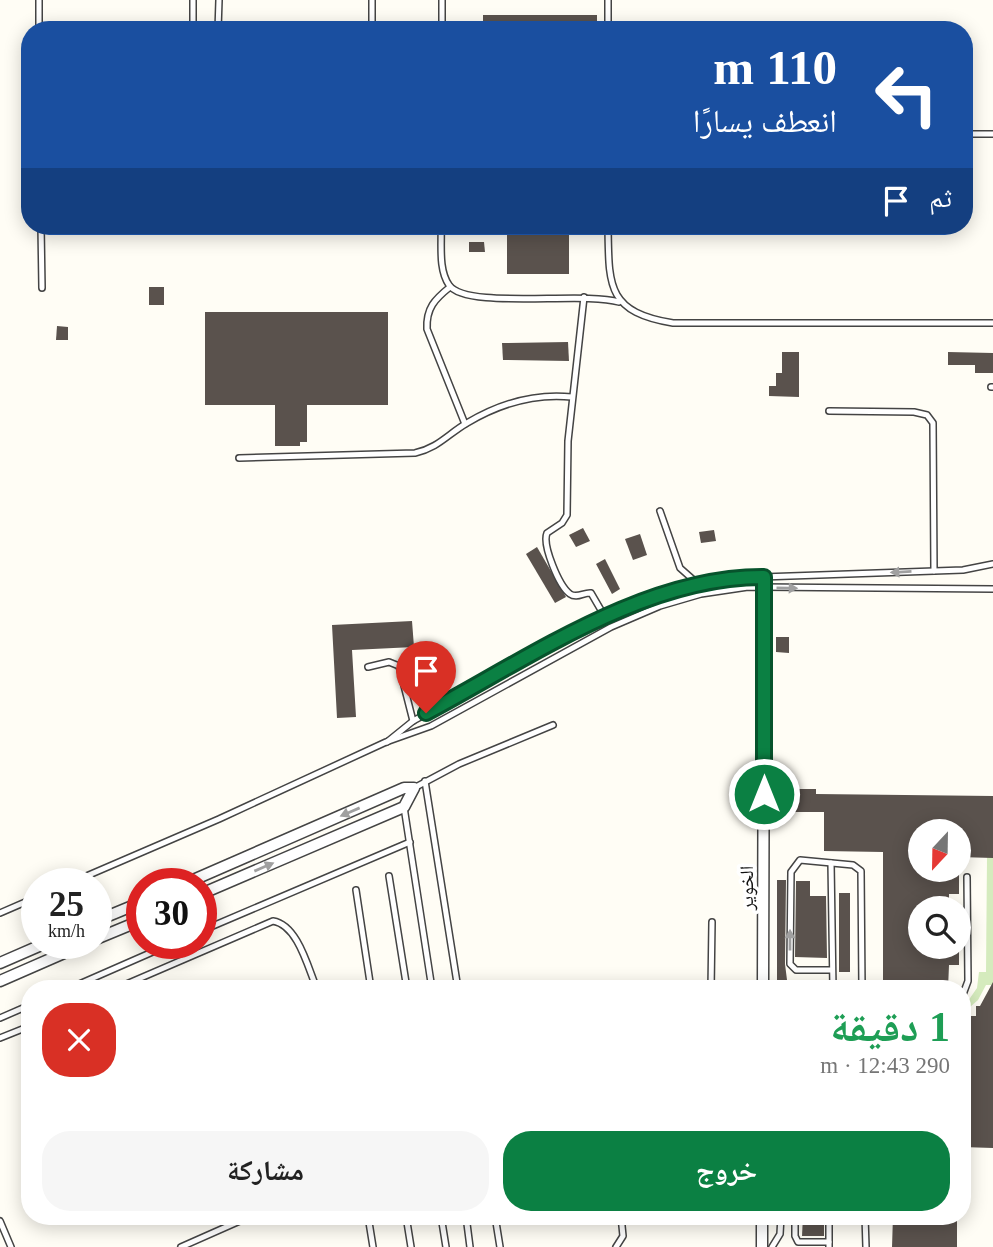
<!DOCTYPE html>
<html lang="ar">
<meta charset="utf-8">
<style>
:root{--surface:#fff;--page:#f6f6f6;--text:#222;--muted:#767676;--accent:#0b8043}
body{margin:0;font-family:"Times New Roman","Noto Naskh Arabic",serif;background:var(--page);color:var(--text);direction:rtl;height:100vh;display:flex;flex-direction:column;font-size:26px;white-space:nowrap}
*{box-sizing:border-box;margin:0}
p{font-size:23px;color:var(--muted)}
.icon{flex:none;width:38px;height:38px;fill:none;stroke:currentColor;stroke-width:2;stroke-linecap:round;stroke-linejoin:round}
.map{position:relative;flex:1;overflow:hidden;direction:ltr}
.panel{position:absolute;left:21px;top:980px;width:950px;height:245px;display:flex;flex-direction:column;background:var(--surface);border-radius:28px;box-shadow:0 4px 18px #0003;direction:rtl}
.panel>*{flex:none}
.banner{position:absolute;left:21px;top:21px;width:952px;height:214px;border-radius:28px;box-shadow:0 4px 18px #0003;direction:rtl;background:#1a4fa0;color:#fff;overflow:hidden}
.needle{width:46px;rotate:202deg}
.buttons{position:absolute;left:908px;top:819px;display:grid;gap:14px}
.buttons a{display:grid;place-items:center;width:63px;height:63px;border-radius:50%;background:var(--surface);box-shadow:0 4px 18px #0003;font-size:35px}
.speed{position:absolute;left:21px;top:868px;display:flex;gap:14px;font-size:35px;font-weight:700;text-align:center}
.speed>*{display:grid;place-content:center;width:91px;height:91px;border-radius:50%;background:var(--surface);box-shadow:0 4px 18px #0003;line-height:1}
.speed small{font-size:18px;font-weight:400}
.speed .limit{border:10px solid #d22;background:#fff;color:#111}
.pin{position:absolute;display:grid;place-items:center;width:60px;height:60px;color:#fff;margin:-72px -30px;border-radius:50% 50% 50% 0;rotate:-45deg;box-shadow:0 0 7px #0007}
.pin .icon{rotate:45deg}
.me{position:absolute;width:77px;margin:-38px;rotate:0deg;stroke-linejoin:round;filter:drop-shadow(0 0 5px #0008)}
.turn{display:flex;align-items:center;gap:24px;height:147px;padding:0 21px;font-size:32px}
.turn .icon{width:91px;height:91px;stroke-width:2.5}
.turn b{display:block;font-size:49px;line-height:60px}
.then{display:flex;align-items:center;height:66px;padding:0 21px;background:#0003;gap:14px;font-size:26px}
.round{display:grid;place-items:center;flex:none;width:74px;height:74px;border-radius:28px;background:var(--page)}
.overview{display:flex;align-items:center;justify-content:space-between;height:119px;padding:0 21px}
h1{font-size:42px;font-weight:700;line-height:52px;color:#1e9e55}
.button{display:flex;gap:14px;margin-top:auto;padding:14px 21px}
.button a{flex:1;height:80px;border-radius:28px;background:var(--accent);color:#fff;font-size:28px;font-weight:700;line-height:80px;text-align:center}
.button a+a{background:var(--page);color:var(--text)}
.map>svg:first-child{display:block}
.green{fill:#d5ebbd}
.building{fill:#5a524d}
.lines{fill:none;stroke-linecap:round;stroke-linejoin:round}
.service-casing{stroke:#444;stroke-width:8}
.minor-casing{stroke:#444;stroke-width:13}
.service{stroke:#fff;stroke-width:5}
.minor{stroke:#fff;stroke-width:10}
.oneway{fill:#a0a0a0}
.route-casing{stroke:#07532c;stroke-width:18}
.route{stroke:#0b8043;stroke-width:12}
.labels{text-anchor:middle;dominant-baseline:central;stroke-width:7;stroke-linejoin:round;paint-order:stroke}
.street-label{font-size:19px;fill:#111;stroke:#fff}
</style>
<div class="map">
<svg width="993" height="1247" viewBox="0 0 993 1247">
<rect width="100%" height="100%" fill="#fffdf5"/>
<path class="green" d="M987,857l6,1v127h-7l-8,15 -8,7 -2,-6 9,-13 2,-16h7z"/>
<g class="building">
<rect x="483" y="15" width="114" height="15"/>
<path d="M507,226h16v5h46v43h-62z"/>
<path d="M469,242h15l1,10h-16z"/>
<rect x="149" y="287" width="15" height="18"/>
<path d="M205,312h183v93h-81v37h-7v4h-25v-41h-70z"/>
<path d="M57,326l11,1v13h-12z"/>
<path d="M568,342l1,19 -66,-1 -1,-17z"/>
<path d="M782,352h17v45l-30,-1v-10h7v-13h6z"/>
<path d="M948,352l45,1v20h-18v-8h-27z"/>
<path d="M583,528l7,13 -14,6 -7,-12z"/>
<path d="M714,530l2,11 -15,2 -2,-11z"/>
<path d="M640,534l7,21 -14,5 -8,-21z"/>
<path d="M537,547l29,50 -11,6 -29,-49z"/>
<path d="M605,559l15,30 -8,5 -16,-30z"/>
<path d="M412,621l2,26 -62,3 4,67 -19,1 -5,-93z"/>
<path d="M776,637h13v16l-13,-1z"/>
<path d="M795,789h21v5l177,2v62l-34,-1v-26h-39v39h39v24h-10v14h-29v39h39v18h-10l-1,24h-65v-137l-59,-1v-39h-29z"/>
<path d="M777,880h9l-1,84 3,24h-11z"/>
<path d="M796,881h14v15h16l1,62 -32,-1z"/>
<rect x="839" y="893" width="11" height="79"/>
<path d="M993,982v166l-31,-1v-117h5v-14h9v-10h4z"/>
<path d="M803,1216h21v20h-22z"/>
<path d="M893,1216h64v31h-65z"/>
</g>
<g class="lines">
<g class="service-casing">
<g id="service">
<path d="M39,0v30"/>
<path d="M193,0v30"/>
<path d="M442,0v30"/>
<path d="M218,30l1,-30"/>
<path d="M372,30v-30"/>
<path d="M608,30v-30"/>
<path d="M964,134h29"/>
<path d="M41,226l1,62"/>
<path d="M441,226c1,18 -3,43 8,59 17,25 134,6 170,17"/>
<path d="M608,226c1,59 -2,86 65,97h320"/>
<path d="M450,287c-15,12 -24,21 -23,42l38,95"/>
<path d="M584,297l-16,144 -1,74 -5,8 -15,10c-5,12 12,53 23,61 7,5 14,-2 21,-1l14,24"/>
<path d="M991,387h2"/>
<path d="M829,411l85,1 13,3 6,8 1,148"/>
<path d="M239,458l176,-5c23,-5 33,-19 52,-30 32,-19 68,-30 105,-26"/>
<path d="M660,511l20,57 17,15"/>
<path d="M764,577v78"/>
<path d="M368,667l21,-5 10,4 14,55"/>
<path d="M387,742l26,-21 192,-104 66,-27 62,-12 230,-8 30,-6"/>
<path d="M425,781l33,208"/>
<path d="M414,788l45,-24 94,-39"/>
<path d="M404,807l28,182"/>
<path d="M831,863l2,126"/>
<path d="M389,876l18,113"/>
<path d="M68,884l151,-65 167,-77 45,-16 180,-99 49,-21 41,-12 47,-7 245,2"/>
<path d="M356,890l15,99"/>
<path d="M0,913l37,-16"/>
<path d="M201,931l209,-89"/>
<path d="M832,970h-36l-6,-6 1,-92 9,-12 53,5 8,6 1,118"/>
<path d="M68,989l105,-46"/>
<path d="M115,989l158,-68c25,4 35,47 44,68"/>
<path d="M424,989l34,-3"/>
<path d="M711,989l1,-67"/>
<path d="M962,997l6,-16 -1,-104"/>
<path d="M0,1018l30,-13"/>
<path d="M0,1038l30,-12"/>
<path d="M368,1216l5,31"/>
<path d="M406,1216l5,31"/>
<path d="M441,1216l5,31"/>
<path d="M466,1216l4,31"/>
<path d="M495,1216l5,31"/>
<path d="M795,1216v20l3,6h31"/>
<path d="M829,1216v31"/>
<path d="M865,1216l1,31"/>
<path d="M0,1221l11,26"/>
<path d="M181,1247l70,-31"/>
<path d="M616,1247l7,-11 -2,-20"/>
<path d="M772,1247l8,-13 1,-18"/>
</g>
</g>
<g class="minor-casing">
<g id="minor">
<path d="M184,884l220,-96h10l-10,19 -203,87"/>
<path d="M96,921l46,-19"/>
<path d="M96,939l46,-19"/>
<path d="M0,963l46,-20"/>
<path d="M0,981l87,-38"/>
<path d="M763,989l1,-334"/>
<path d="M762,1247v-31"/>
</g>
</g>
<use href="#service" class="service"/>
<use href="#minor" class="minor"/>
</g>
<defs><path id="oneway-solid" d="M-6-.8H1V-3.2L6.5 0L1 3.2V.8H-6Z" transform="scale(1.75)"/></defs>
<g class="oneway">
<use href="#oneway-solid" transform="translate(901 572) rotate(177)"/>
<use href="#oneway-solid" transform="translate(787 588) rotate(1)"/>
<use href="#oneway-solid" transform="translate(350 812) rotate(157)"/>
<use href="#oneway-solid" transform="translate(264 867) rotate(-23)"/>
<use href="#oneway-solid" transform="translate(790 940) rotate(-90)"/>
</g>
<g class="lines">
<g class="route-casing">
<path id="route" d="M426,713c103,-55 219,-137 338,-136v217"/>
</g>
<use href="#route" class="route"/>
</g>
<g class="labels">
<g class="street-label">
<text transform="translate(746 888) rotate(-90)">الخوير</text>
</g>
</g>
</svg>
<div class="buttons">
<a><svg class="needle" viewBox="-14 -14 28 28"><path d="M0-13l5 13h-10z" fill="#e53935"/><path d="M0 13l5-13h-10z" fill="#767676"/></svg></a>
<a><svg class="icon" aria-label="search" viewBox="0 0 24 24"><circle cx="10" cy="10" r="6"/><path d="M15 15l6 6"/></svg></a>
</div>
<div class="speed"><div>25<small>km/h</small></div><div class="limit">30</div></div>
<div class="pin" style="left:426px;top:713px;background:#d93025"><svg class="icon" aria-label="arrive" viewBox="0 0 24 24"><path d="M6 21V4h12l-3 4 3 4H6"/></svg></div>
<svg class="me" style="left:764px;top:794px" viewBox="-20 -20 40 40"><circle r="17" fill="#0b8043" stroke="#fff" stroke-width="3"/><path d="M0-11L8 9 0 5-8 9z" fill="#fff"/></svg>
<div class="banner">
<div class="turn"><svg class="icon" aria-label="left" viewBox="0 0 24 24"><path d="M17 20v-9H6M10 6l-5 5 5 5"/></svg><div><b>110 m</b>انعطف يسارًا</div></div>
<div class="then">ثم<svg class="icon" aria-label="arrive" viewBox="0 0 24 24"><path d="M6 21V4h12l-3 4 3 4H6"/></svg></div>
</div>
<section class="panel">
<div class="overview"><div><h1>1 دقيقة</h1><p>290 m · 12:43</p></div><a class="round" style="background:#d93025;color:#fff"><svg class="icon" aria-label="close" viewBox="0 0 24 24"><path d="M6 6l12 12M18 6L6 18"/></svg></a></div>
<div class="button"><a>خروج</a><a>مشاركة</a></div>
</section>
</div>
